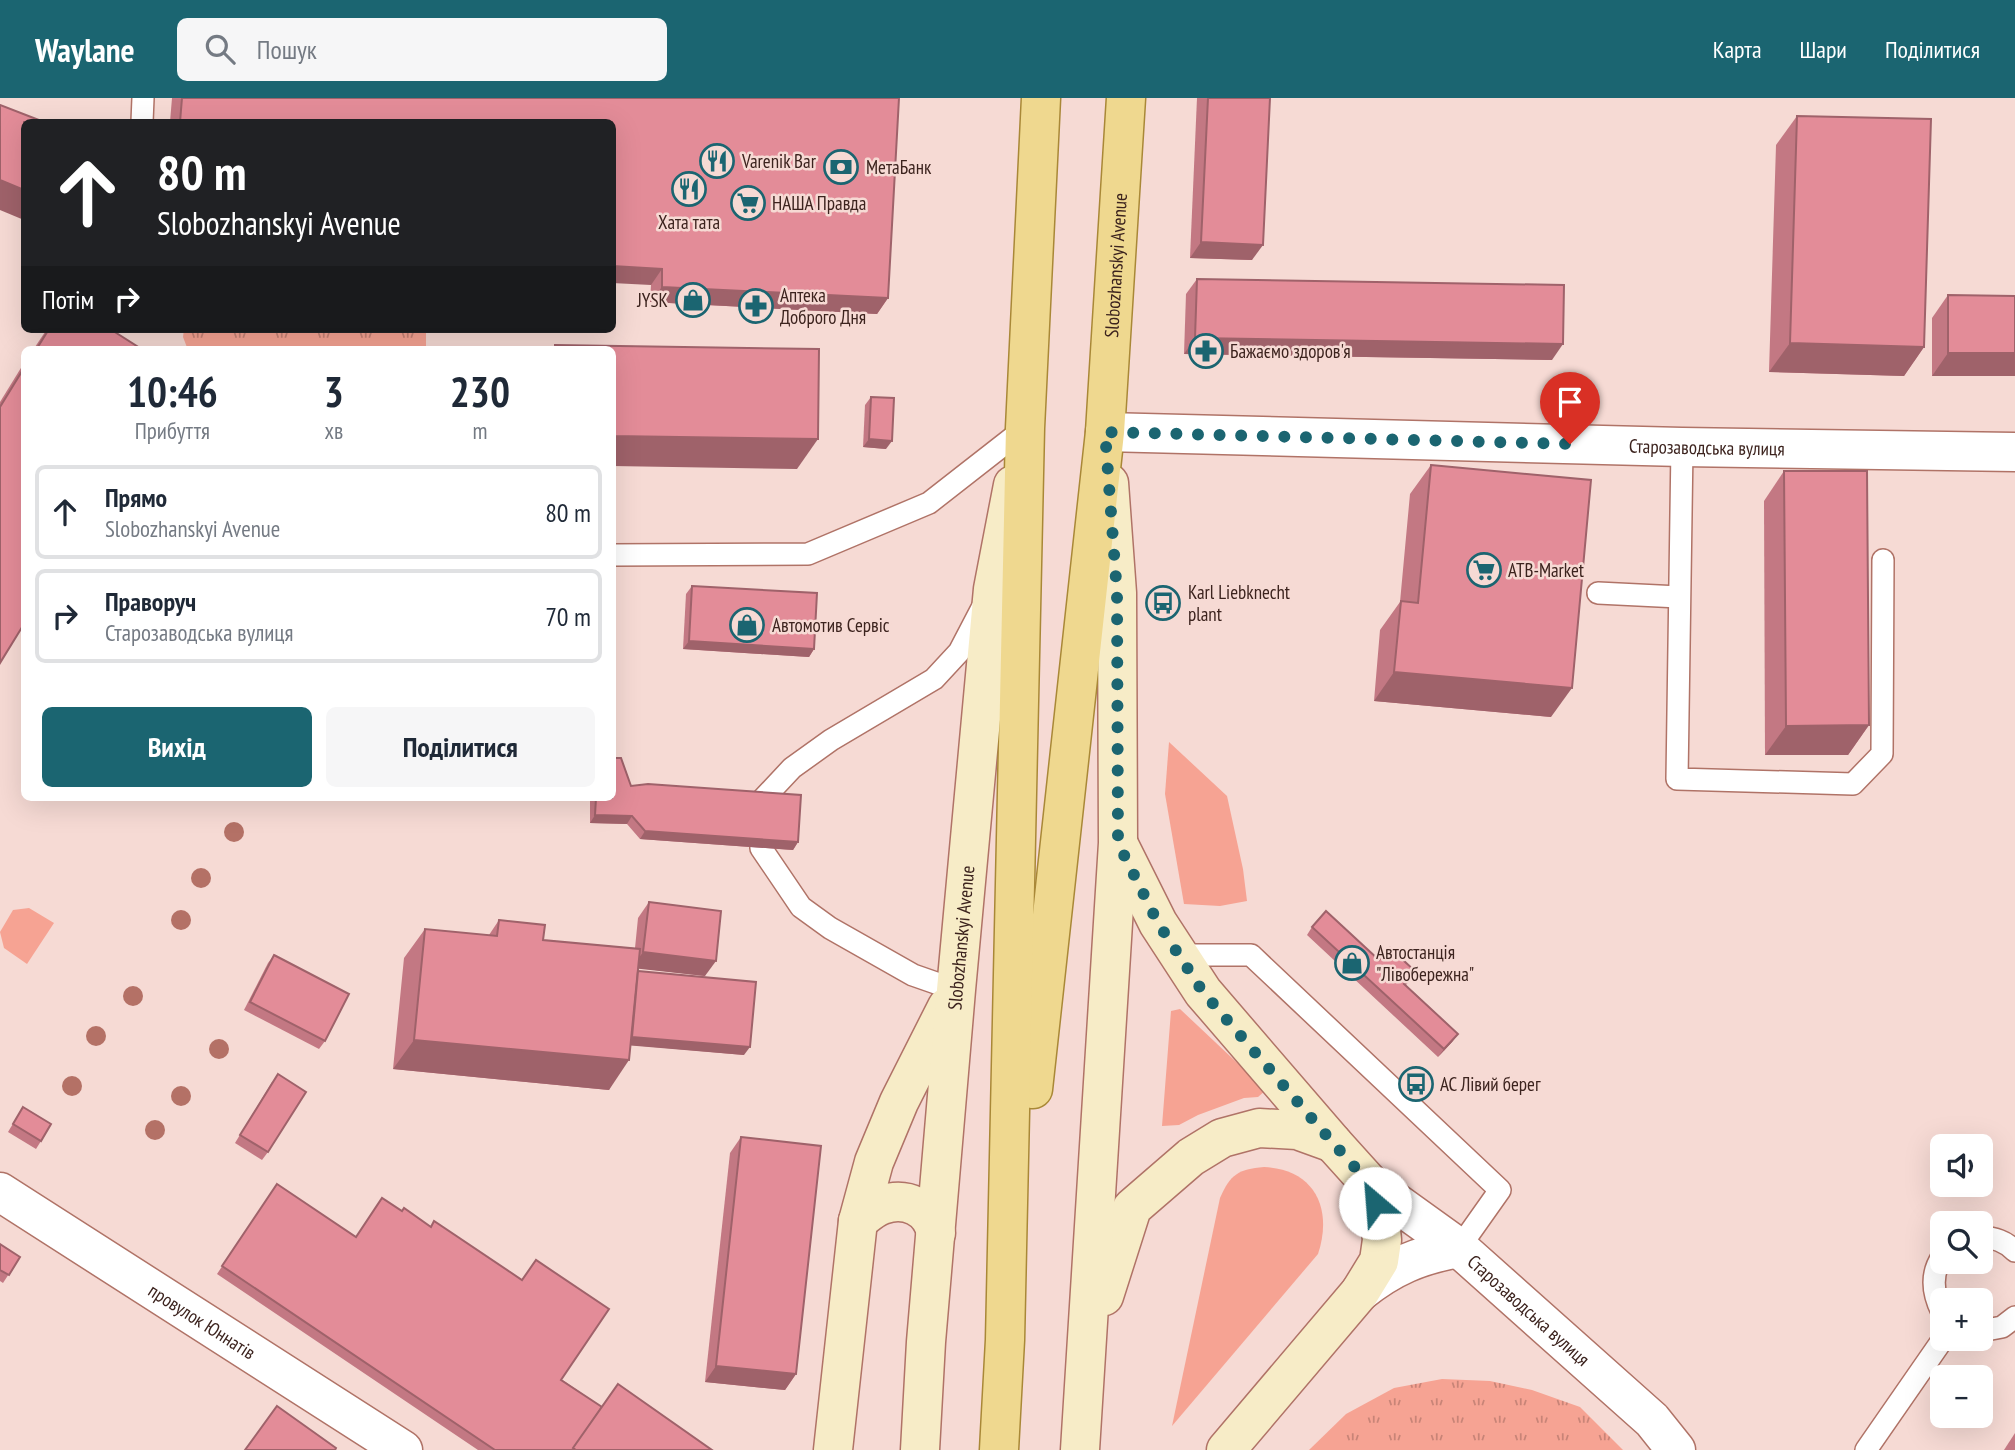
<!DOCTYPE html>
<html lang="uk">
<meta charset="utf-8">
<style>
:root{--surface:#fff;--page:#f6f6f7;--text:#1f2937;--muted:#747a83;--line:#e0e1e3;--accent:#1b6571}
body{margin:0;font-family:"PT Sans Narrow",sans-serif;background:var(--page);color:var(--text);height:100vh;display:flex;flex-direction:column;font-size:26px;white-space:nowrap}
*{box-sizing:border-box;margin:0}
p{font-size:23px;color:var(--muted)}
.icon{flex:none;width:38px;height:38px;fill:none;stroke:currentColor;stroke-width:2;stroke-linecap:round;stroke-linejoin:round}
.map{position:relative;flex:1;overflow:hidden}
.details{position:absolute;left:21px;top:248px;width:595px;height:455px;display:flex;flex-direction:column;background:var(--surface);border-radius:10px;box-shadow:0 7px 28px #0002}
.details>*{flex:none}
.guide{position:absolute;left:21px;top:21px;width:595px;height:214px;border-radius:10px;box-shadow:0 7px 28px #0002;background:#202124;color:#fff;overflow:hidden}
.fabs{position:absolute;left:1930px;top:1036px;display:grid;gap:14px}
.fabs a{display:grid;place-items:center;width:63px;height:63px;border-radius:10px;background:var(--surface);box-shadow:0 7px 28px #0002;font-size:35px}
.pin{position:absolute;display:grid;place-items:center;width:60px;height:60px;color:#fff;margin:-72px -30px;border-radius:50% 50% 50% 0;rotate:-45deg;box-shadow:0 0 7px #0007}
.pin .icon{rotate:45deg}
.me{position:absolute;width:77px;margin:-38px;rotate:333deg;stroke-linejoin:round;filter:drop-shadow(0 0 5px #0008)}
.turn{display:flex;align-items:center;gap:24px;height:147px;padding:0 21px;font-size:32px}
.turn .icon{width:91px;height:91px;stroke-width:2.5}
.turn b{display:block;font-size:49px;line-height:60px}
.then{display:flex;align-items:center;height:66px;padding:0 21px;background:#0003;gap:14px;font-size:26px}
.eta{display:flex;justify-content:space-evenly;align-items:center;height:119px;text-align:center}
.eta b{font-size:42px;font-weight:700;line-height:49px}
.action{display:flex;gap:14px;margin-top:auto;padding:14px 21px}
.action a{flex:1;height:80px;border-radius:10px;background:var(--accent);color:#fff;font-size:28px;font-weight:700;line-height:80px;text-align:center}
.action a+a{background:var(--page);color:var(--text)}
ul{padding:0;list-style:none}
li{display:flex;align-items:center;gap:21px;height:94px;margin:0 14px 10px;padding:0 7px;border:4px solid var(--line);border-radius:10px}
li div{flex:1}
li b{display:block;font-size:26px}
li em{font-style:normal}
header{display:flex;align-items:center;gap:42px;box-sizing:border-box;height:98px;padding:0 35px;background:var(--accent);color:#fff}
header strong{font-size:33px}
nav{display:flex;gap:38px;margin-inline-start:auto;font-size:24px}
.search{width:490px;height:63px;background:var(--page);display:flex;align-items:center;gap:18px;box-sizing:border-box;padding:0 24px;border-radius:10px;color:var(--muted);font-size:26px}
.map>svg:first-child{display:block}
.grass{fill:#f6a393}
.park{fill:url(#park-tufts)}
.lines{fill:none;stroke-linecap:round;stroke-linejoin:round}
.lane-casing{stroke:#b07367;stroke-width:24}
.street-casing{stroke:#b07367;stroke-width:41}
.secondary-casing{stroke:#b07367;stroke-width:41}
.primary-casing{stroke:#a98837;stroke-width:41}
.lane{stroke:#fff;stroke-width:21}
.street{stroke:#fff;stroke-width:38}
.secondary{stroke:#f7ecc7;stroke-width:38}
.primary{stroke:#efd88f;stroke-width:38}
.tree{fill:#b47166}
.wall{fill:#c37883}
.shaded-wall{fill:#9f626a}
.building{fill:#e38c98;stroke:#9f626a;stroke-width:2}
.route{stroke:#1b6571;stroke-width:12;stroke-dasharray:0 21.6}
.labels{text-anchor:middle;dominant-baseline:central;stroke-width:5;stroke-linejoin:round;paint-order:stroke}
.poi-label{font-size:19px;fill:#3c231e;stroke:#f6dad4;text-anchor:start}
.street-label{font-size:19px;fill:#3c231e;stroke:#f6dad4}
</style>
<header>
<strong>Waylane</strong>
<div class="search"><svg class="icon" aria-label="search" viewBox="0 0 24 24"><circle cx="10" cy="10" r="6"/><path d="M15 15l6 6"/></svg>Пошук</div>
<nav><a>Карта</a><a>Шари</a><a>Поділитися</a></nav>
</header>
<div class="map">
<svg width="2015" height="1352" viewBox="0 0 2015 1352">
<defs>
<pattern id="park-tufts" width="24" height="20" patternUnits="userSpaceOnUse" patternTransform="scale(1.75)"><rect width="24" height="20" fill="#f6a393"/><path d="M3 7l-1-3M5 7V3M7 7l1-3M15 17l-1-3M17 17v-4M19 17l1-3" fill="none" stroke="#c88477"/></pattern>
</defs>
<rect width="100%" height="100%" fill="#f6dad4"/>
<g class="grass">
<path d="M1169,644l58,54 16,73 4,32 -27,5 -36,-2 -19,-110z"/>
<path d="M29,810l25,15 -27,41 -23,-16 -4,-16 13,-22z"/>
<path d="M1180,911l86,81 -8,7 -14,1 -46,17 -19,10 -17,1 9,-115z"/>
<path d="M1264,1069c51,2 69,42 54,87l-146,172 48,-228c10,-23 18,-29 44,-31z"/>
</g>
<g class="park">
<path d="M184,231h242v21h-238l-5,-13z"/>
<path d="M1442,1281l48,2 42,9 48,17 43,43h-314l37,-36 48,-26z"/>
</g>
<g class="lines">
<g class="lane-casing">
<g id="lane">
<path d="M142,24l1,-24"/>
<path d="M1682,349l-5,332 176,5 29,-30 1,-194"/>
<path d="M612,457l196,-1 121,-51 96,-75"/>
<path d="M1598,495l81,4"/>
<path d="M762,702l30,-32 39,-28 103,-61 25,-27 24,-46"/>
<path d="M761,750l40,59 29,21 83,47 43,15"/>
<path d="M1179,857h72l249,235 -41,58"/>
<path d="M1981,1139c14,1 24,4 34,14"/>
<path d="M1942,1159c-12,18 -9,37 0,55"/>
<path d="M1981,1233l21,-4 13,-10"/>
<path d="M1866,1352l77,-111"/>
</g>
</g>
<g class="street-casing">
<g id="street">
<path id="s1" d="M1105,334l577,15 333,5"/>
<path id="s2" d="M1370,1086l89,64 193,172 24,30"/>
<path id="s3" d="M0,1094l403,258"/>
<path d="M1360,1194c31,-25 59,-37 99,-44"/>
</g>
</g>
<g class="secondary-casing">
<g id="secondary">
<path d="M1119,747l39,78 45,69 130,151 37,41 10,37 2,19 -3,21 -19,31 -134,158"/>
<path d="M858,1123c8,-6 15,-13 24,-16 24,-9 49,3 54,28"/>
<path d="M1104,1198l28,-88 59,-51 31,-19 37,-10 38,2 36,13"/>
<path d="M833,1352l25,-229 16,-59 25,-60 48,-95"/>
<path id="s4" d="M920,1352l6,-108 30,-352 37,-401 20,-104"/>
<path d="M1080,1352l38,-607 -1,-250 -8,-110"/>
</g>
</g>
<g class="primary-casing">
<g id="primary">
<path id="s5" d="M1033,991l72,-657 21,-334"/>
<path d="M999,1352l6,-110 20,-912 16,-330"/>
</g>
</g>
<use href="#lane" class="lane"/>
<use href="#street" class="street"/>
<use href="#secondary" class="secondary"/>
<use href="#primary" class="primary"/>
</g>
<g class="tree">
<circle cx="234" cy="734" r="10"/>
<circle cx="201" cy="780" r="10"/>
<circle cx="181" cy="822" r="10"/>
<circle cx="133" cy="898" r="10"/>
<circle cx="96" cy="938" r="10"/>
<circle cx="219" cy="951" r="10"/>
<circle cx="72" cy="988" r="10"/>
<circle cx="181" cy="998" r="10"/>
<circle cx="155" cy="1032" r="10"/>
</g>
<g class="wall">
<path d="M172,0h727l-11,200 -11,16 -227,-12 1,-17 -39,-163h-442z"/>
<path d="M1197,0h73l-18,162 -62,-2z"/>
<path d="M1797,18l127,231 -20,29 -135,-4 7,-227z"/>
<path d="M1197,181l355,81 -368,-6 2,-60z"/>
<path d="M1948,197l67,1v80h-83v-58z"/>
<path d="M47,231h63l33,21h-110z"/>
<path d="M24,265v261l-24,39v-261z"/>
<path d="M871,299l15,52 -23,-2 2,-42z"/>
<path d="M1431,367l120,252 -177,-16 6,-71 20,-28 10,-108z"/>
<path d="M1784,373l85,254 -21,30h-83l-1,-254z"/>
<path d="M692,488l122,63 -5,8 -126,-8 3,-55z"/>
<path d="M631,688l167,56 -5,8 -153,-11 -13,-15 -37,-1v-25h22z"/>
<path d="M649,804l56,74 -67,-8v3l106,84 -113,-10 -22,45 -216,-21 11,-111 21,-29 64,6 10,-15 44,20 92,8 3,-30z"/>
<path d="M1312,829l67,33 31,20 -4,5 52,49 -6,8 -14,15 -131,-122z"/>
<path d="M274,857l51,86 -6,8 -75,-39 24,-47z"/>
<path d="M272,984l-4,70 -6,8 -27,-17z"/>
<path d="M23,1009l18,34 -5,8 -28,-17z"/>
<path d="M741,1039l55,237 -11,16 -80,-8 25,-229z"/>
<path d="M277,1086l325,223 110,43h-234l-261,-176z"/>
<path d="M0,1146l20,13 -17,26 -3,-2z"/>
<path d="M2015,1335v17h-11z"/>
</g>
<g class="shaded-wall">
<path d="M0,82l24,10v30l-24,-10z"/>
<path d="M1201,144l62,3 -11,15 -62,-2z"/>
<path d="M612,168l50,3 -11,16 -39,-2z"/>
<path d="M662,189l226,11 -11,16 -227,-12z"/>
<path d="M1195,240l368,6 -11,16 -368,-6z"/>
<path d="M1790,245l134,4 -20,29 -135,-4z"/>
<path d="M1948,255h67v23h-83z"/>
<path d="M612,338l206,3 -21,30 -185,-3z"/>
<path d="M869,341l23,2 -6,8 -23,-2z"/>
<path d="M689,543l125,8 -5,8 -126,-8z"/>
<path d="M1394,574l178,16 -21,29 -177,-16z"/>
<path d="M1869,627l-21,30h-83l21,-29z"/>
<path d="M595,717l37,1 -5,8 -37,-1z"/>
<path d="M645,733l153,11 -5,8 -153,-11z"/>
<path d="M643,854l73,9 -11,15 -73,-8z"/>
<path d="M1458,936l-6,8 -14,15 6,-8z"/>
<path d="M619,938l131,11 -6,8 -131,-11z"/>
<path d="M414,942l215,20 -20,30 -216,-21z"/>
<path d="M716,1268l80,8 -11,16 -80,-8z"/>
</g>
<g class="building">
<path d="M182,0h717l-11,200 -226,-11v-18l-50,-3v-144h-432z"/>
<path d="M1208,0h62l-7,147 -62,-3z"/>
<path d="M0,7l44,17h-20v68l-24,-10z"/>
<path d="M1797,18l134,3 -7,228 -134,-4z"/>
<path d="M1197,181l367,6 -1,59 -368,-6z"/>
<path d="M1948,197l67,1v57h-67z"/>
<path d="M49,231h61l33,21h-107z"/>
<path d="M555,247l264,4 -1,90 -206,-3v-86h-57z"/>
<path d="M24,270v256l-24,39v-256z"/>
<path d="M871,299l23,1 -2,43 -23,-2z"/>
<path d="M1431,367l160,15 -19,208 -178,-16 7,-71 17,2z"/>
<path d="M1784,373h83l2,254 -83,1z"/>
<path d="M692,488l125,7 -3,56 -125,-8z"/>
<path d="M612,660h9l10,28 17,-2 153,11 -3,47 -153,-11 -13,-15 -37,-1 1,-17h16z"/>
<path d="M649,804l72,9 -5,50 -73,-9z"/>
<path d="M1326,813l53,49 11,-12 26,24 -12,12 54,50 -14,15 -132,-122z"/>
<path d="M499,822l46,5 -2,15 97,9 -11,111 -215,-20 11,-111 72,7z"/>
<path d="M274,857l75,39 -24,47 -75,-39z"/>
<path d="M638,873l118,11 -6,65 -118,-10z"/>
<path d="M278,976l28,18 -38,60 -28,-17z"/>
<path d="M23,1009l28,17 -10,17 -28,-17z"/>
<path d="M741,1039l80,9 -25,228 -80,-8z"/>
<path d="M277,1086l79,53 26,-39 20,13 2,-3 27,19 3,-6 88,59 14,-20 73,49 -48,71 41,27 -29,43h-78l-273,-184z"/>
<path d="M0,1146l20,13 -11,18 -9,-5z"/>
<path d="M618,1286l94,66h-136l-3,-2z"/>
<path d="M277,1308l59,42 -1,2h-90z"/>
</g>
<g class="lines">
<path class="route" d="M1375,1105l-5,-19 -37,-41 -130,-151 -45,-69 -40,-80 -1,-250 -12,-161 465,12"/>
</g>
<defs>
<g id="restaurant-ring" transform="scale(1.75)"><circle r="9.5" fill="#f6dad4" stroke="#1b6571" stroke-width="1.5"/><path d="M-5-6h1v4h1v-4h1v4h1v-4h1v5L-1.5 .5V6h-2V.5L-5-1ZM5-6V6H3V1.5H1.5Q1.5-4 5-6Z" fill="#1b6571"/></g>
<g id="bank-ring" transform="scale(1.75)"><circle r="9.5" fill="#f6dad4" stroke="#1b6571" stroke-width="1.5"/><path d="M-6-4H6V4H-6ZM0-2.3a2.3 2.3 0 1 0 0 4.6a2.3 2.3 0 1 0 0-4.6Z" fill="#1b6571"/></g>
<g id="supermarket-ring" transform="scale(1.75)"><circle r="9.5" fill="#f6dad4" stroke="#1b6571" stroke-width="1.5"/><path d="M-6-5.5h2.5l.6 2H6L4.5 2H-2.5L-4.4-4H-6ZM-1.5 3.2a1.3 1.3 0 1 0 .1 0ZM3 3.2a1.3 1.3 0 1 0 .1 0Z" fill="#1b6571"/></g>
<g id="shop-ring" transform="scale(1.75)"><circle r="9.5" fill="#f6dad4" stroke="#1b6571" stroke-width="1.5"/><path d="M-5-2.5h2.3a2.7 3.5 0 0 1 5.4 0H5L5.5 6h-11ZM-1.5-2.5h3a1.5 2.3 0 0 0-3 0Z" fill="#1b6571"/></g>
<g id="pharmacy-ring" transform="scale(1.75)"><circle r="9.5" fill="#f6dad4" stroke="#1b6571" stroke-width="1.5"/><path d="M-2-6h4v4h4v4h-4v4h-4v-4h-4v-4h4Z" fill="#1b6571"/></g>
<g id="bus-ring" transform="scale(1.75)"><circle r="9.5" fill="#f6dad4" stroke="#1b6571" stroke-width="1.5"/><path d="M-5-6H5V4H4V6H2V4H-2V6H-4V4H-5ZM-3.5-4V0h7V-4ZM-3.5 1.2v1.5H-2V1.2ZM2 1.2v1.5H3.5V1.2Z" fill="#1b6571"/></g>
</defs>
<g fill-rule="evenodd">
<use href="#restaurant-ring" x="717" y="63"/>
<use href="#bank-ring" x="841" y="69"/>
<use href="#restaurant-ring" x="689" y="91"/>
<use href="#supermarket-ring" x="748" y="105"/>
<use href="#shop-ring" x="693" y="202"/>
<use href="#pharmacy-ring" x="756" y="208"/>
<use href="#pharmacy-ring" x="1206" y="253"/>
<use href="#supermarket-ring" x="1484" y="472"/>
<use href="#bus-ring" x="1163" y="505"/>
<use href="#shop-ring" x="747" y="527"/>
<use href="#shop-ring" x="1352" y="865"/>
<use href="#bus-ring" x="1416" y="986"/>
</g>
<g class="labels">
<g class="poi-label">
<text x="742" y="63">Varenik Bar</text>
<text x="866" y="69">МетаБанк</text>
<text x="772" y="105">НАША Правда</text>
<text x="689" y="124" text-anchor="middle">Хата тата</text>
<text x="780" y="197">Аптека<tspan x="780" dy="22">Доброго Дня</tspan></text>
<text x="668" y="202" text-anchor="end">JYSK</text>
<text x="1230" y="253">Бажаємо здоров'я</text>
<text x="1508" y="472">ATB-Market</text>
<text x="1188" y="494">Karl Liebknecht<tspan x="1188" dy="22">plant</tspan></text>
<text x="772" y="527">Автомотив Сервіс</text>
<text x="1376" y="854">Автостанція<tspan x="1376" dy="22">"Лівобережна"</tspan></text>
<text x="1440" y="986">АС Лівий берег</text>
</g>
<g class="street-label">
<text stroke="none"><textPath href="#s5" startOffset="828">Slobozhanskyi Avenue</textPath></text>
<text stroke="none"><textPath href="#s1" startOffset="602">Старозаводська вулиця</textPath></text>
<text stroke="none"><textPath href="#s4" startOffset="514">Slobozhanskyi Avenue</textPath></text>
<text stroke="none"><textPath href="#s2" startOffset="203">Старозаводська вулиця</textPath></text>
<text stroke="none"><textPath href="#s3" startOffset="240">провулок Юннатів</textPath></text>
</g>
</g>
</svg>
<div class="fabs">
<a><svg class="icon" aria-label="sound" viewBox="0 0 24 24"><path d="M4 9h4l5-4v14l-5-4H4zM17 9q2 3 0 6"/></svg></a>
<a><svg class="icon" aria-label="search" viewBox="0 0 24 24"><circle cx="10" cy="10" r="6"/><path d="M15 15l6 6"/></svg></a>
<a>+</a>
<a>−</a>
</div>
<div class="pin" style="left:1570px;top:346px;background:#d93025"><svg class="icon" aria-label="arrive" viewBox="0 0 24 24"><path d="M6 21V4h12l-3 4 3 4H6"/></svg></div>
<svg class="me" style="left:1375px;top:1105px" viewBox="-20 -20 40 40"><circle r="19" fill="#fff"/><path d="M0-13L10 11 0 6-10 11z" fill="#1b6571"/></svg>
<div class="guide">
<div class="turn"><svg class="icon" aria-label="ahead" viewBox="0 0 24 24"><path d="M12 20V5M6 11l6-6 6 6"/></svg><div><b>80 m</b>Slobozhanskyi Avenue</div></div>
<div class="then">Потім<svg class="icon" aria-label="right" viewBox="0 0 24 24"><path d="M7 20v-9h11M14 6l5 5-5 5"/></svg></div>
</div>
<section class="details">
<div class="eta">
<div><b>10:46</b><p>Прибуття</p></div>
<div><b>3</b><p>хв</p></div>
<div><b>230</b><p>m</p></div>
</div>
<ul>
<li><svg class="icon" aria-label="ahead" viewBox="0 0 24 24"><path d="M12 20V5M6 11l6-6 6 6"/></svg><div><b>Прямо</b><p>Slobozhanskyi Avenue</p></div><em>80 m</em></li>
<li><svg class="icon" aria-label="right" viewBox="0 0 24 24"><path d="M7 20v-9h11M14 6l5 5-5 5"/></svg><div><b>Праворуч</b><p>Старозаводська вулиця</p></div><em>70 m</em></li>
</ul>
<div class="action"><a>Вихід</a><a>Поділитися</a></div>
</section>
</div>
